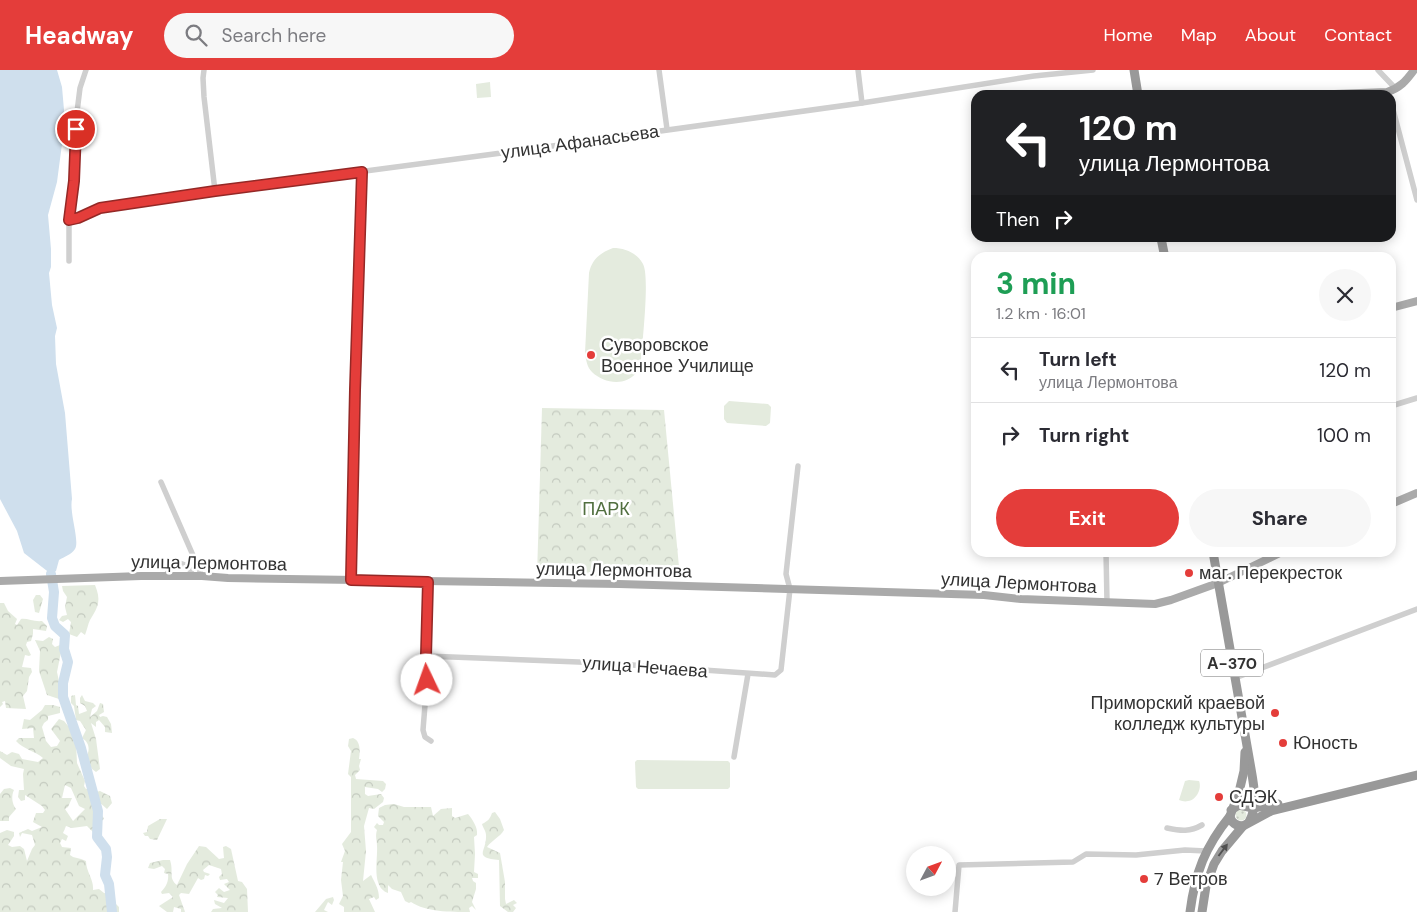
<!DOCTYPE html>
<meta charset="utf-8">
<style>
:root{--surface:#fff;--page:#f7f7f7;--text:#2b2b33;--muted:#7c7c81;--line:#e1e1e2;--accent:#e43d3a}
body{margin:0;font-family:"DM Sans",sans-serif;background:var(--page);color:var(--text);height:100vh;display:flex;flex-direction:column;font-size:19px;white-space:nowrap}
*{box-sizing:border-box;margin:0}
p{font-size:16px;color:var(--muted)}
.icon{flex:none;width:28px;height:28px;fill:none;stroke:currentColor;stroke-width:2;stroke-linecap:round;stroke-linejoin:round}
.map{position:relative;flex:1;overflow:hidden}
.side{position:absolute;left:971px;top:182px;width:425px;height:305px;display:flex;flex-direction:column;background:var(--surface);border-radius:15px;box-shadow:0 2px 12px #0003}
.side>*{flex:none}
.hud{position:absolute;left:971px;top:20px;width:425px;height:152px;border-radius:15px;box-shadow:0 2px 12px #0003;background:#202124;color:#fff;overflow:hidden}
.needle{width:32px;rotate:49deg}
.fabs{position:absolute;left:906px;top:776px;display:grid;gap:10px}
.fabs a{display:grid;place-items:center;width:50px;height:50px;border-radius:50%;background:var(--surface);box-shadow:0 2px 12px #0003;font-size:25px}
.pin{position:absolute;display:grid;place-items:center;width:42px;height:42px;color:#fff;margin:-21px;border:2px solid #fff;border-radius:50%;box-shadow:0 1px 5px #0007}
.me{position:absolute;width:55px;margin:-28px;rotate:357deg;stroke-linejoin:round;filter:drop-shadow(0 0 4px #0008)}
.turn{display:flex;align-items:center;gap:18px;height:105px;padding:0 25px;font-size:22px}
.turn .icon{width:65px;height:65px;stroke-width:2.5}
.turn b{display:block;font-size:35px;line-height:42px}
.then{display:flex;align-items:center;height:48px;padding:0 25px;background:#0003;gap:10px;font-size:19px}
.round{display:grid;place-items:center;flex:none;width:52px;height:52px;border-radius:26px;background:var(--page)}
.summary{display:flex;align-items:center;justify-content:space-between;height:85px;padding:0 25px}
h1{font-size:30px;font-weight:700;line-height:38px;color:#1e9e55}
.primary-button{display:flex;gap:10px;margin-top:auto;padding:10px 25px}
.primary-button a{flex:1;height:58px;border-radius:30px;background:var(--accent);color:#fff;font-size:20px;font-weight:700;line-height:58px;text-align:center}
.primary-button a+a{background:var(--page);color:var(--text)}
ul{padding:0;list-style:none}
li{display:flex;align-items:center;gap:15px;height:65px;padding:0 25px;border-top:1px solid var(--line)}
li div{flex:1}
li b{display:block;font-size:19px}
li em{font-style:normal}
header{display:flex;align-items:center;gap:30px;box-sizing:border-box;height:70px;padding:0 25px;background:var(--accent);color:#fff}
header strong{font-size:24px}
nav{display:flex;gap:28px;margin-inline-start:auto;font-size:18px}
.search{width:350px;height:45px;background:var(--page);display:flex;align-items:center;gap:12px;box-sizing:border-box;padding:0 18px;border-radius:28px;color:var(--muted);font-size:19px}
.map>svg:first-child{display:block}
.grass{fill:url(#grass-dots)}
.forest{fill:url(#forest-crowns);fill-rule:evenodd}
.park{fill:#e4ebde}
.water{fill:#cfdfed}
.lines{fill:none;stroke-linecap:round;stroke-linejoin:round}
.river{stroke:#cfdfed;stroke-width:10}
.minor{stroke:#cfcfcf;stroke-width:5.5}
.major{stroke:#aaa;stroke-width:8}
.highway{stroke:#999;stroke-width:9}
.oneway{fill:#515151}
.route-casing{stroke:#942826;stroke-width:12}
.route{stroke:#e43d3a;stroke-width:9}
.poi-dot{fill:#e43d3a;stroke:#fff;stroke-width:2}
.labels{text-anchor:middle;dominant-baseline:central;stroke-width:5;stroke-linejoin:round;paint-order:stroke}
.shield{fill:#fff;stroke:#707070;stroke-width:1}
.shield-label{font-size:16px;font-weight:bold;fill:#323232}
.street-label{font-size:18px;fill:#323232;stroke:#fff}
.poi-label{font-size:18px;fill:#323232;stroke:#fff;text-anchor:start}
.park-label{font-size:18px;fill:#516f3f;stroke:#fff}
</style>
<header>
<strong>Headway</strong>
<div class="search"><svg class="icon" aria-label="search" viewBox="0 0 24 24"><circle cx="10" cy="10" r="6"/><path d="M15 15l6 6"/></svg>Search here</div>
<nav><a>Home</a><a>Map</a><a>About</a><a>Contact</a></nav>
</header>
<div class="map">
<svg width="1417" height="842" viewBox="0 0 1417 842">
<defs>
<pattern id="grass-dots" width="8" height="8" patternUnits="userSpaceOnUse" patternTransform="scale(1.25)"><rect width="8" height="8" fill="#e4ebde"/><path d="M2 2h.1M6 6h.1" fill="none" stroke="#c4cabf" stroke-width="1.8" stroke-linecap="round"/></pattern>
<pattern id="forest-crowns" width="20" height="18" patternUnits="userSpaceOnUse" patternTransform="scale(1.25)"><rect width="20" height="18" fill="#e4ebde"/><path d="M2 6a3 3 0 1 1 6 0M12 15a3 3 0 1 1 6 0" fill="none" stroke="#c4cabf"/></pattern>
</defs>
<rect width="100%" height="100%" fill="#fff"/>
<circle class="grass" cx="1241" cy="745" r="5.5"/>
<g class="forest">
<path d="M542,338l122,2 16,167 -143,-1z"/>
<path d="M95,515c6,15 4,21 -5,35 -2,4 -3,10 -5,15l-4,-3 -4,5 -8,-3 2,-12 -3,-3 -5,3 -4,-2 3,-4 5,-1 -2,-8 2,-10 -4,-6 -1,-5z"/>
<path d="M36,525h4l3,4 -4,14 -4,-1 -2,-12z"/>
<path d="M0,533h4l4,8 9,8 -2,5 2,1 4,-6c6,-1 13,3 21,2l5,5 -1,5 -13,-2v5l-2,7 -4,1 -1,3 5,10 -2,1 -4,-1 -3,12 9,1 1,4 -3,5 -2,14 -4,5 3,13 -20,-1 -1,-7 -3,1 1,2 -3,3z"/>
<path d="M49,567l4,2 -1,5 3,3 5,-2 1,7 -4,20 3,14 -1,13 -12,-4 -8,-24 1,-20 -5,-11 8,1z"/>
<path d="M75,625l1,10 2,1 1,8 8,-3 -2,-5 -5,-3v-5l2,-3 3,6 8,2 3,3 -4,3 -2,8 7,-6 3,-8 3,1 1,8 -5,3 1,2 3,-1 4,1 4,7 1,9 -7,-1v-5l-6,-7 -3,2v5l-5,-4 5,16 4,30 -4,3 -4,-3 -6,-11c4,-8 4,-15 -4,-20l4,-8 -6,-9 -4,-1 -2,-14 -3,-3v-7z"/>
<path d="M45,635h8l7,2v6l-12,3v4l-4,3 -2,4 4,14 5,6 6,-1 3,-5 -9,-12 8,-10 5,2 5,6 7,16 1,20 8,18 -1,5 2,3 9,-2 1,5 4,-1 10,5 2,7 -5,6 -8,-7 -6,1 3,11 6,1 2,4 -5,4v7l-4,8 -1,-5 -7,-7 -15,2 -6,-2 -3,7 5,3 -2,5 -4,-2 -2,4 2,4 9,1 -1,7 3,2 8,2 5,2c0,11 8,18 7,29l6,-1 5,4 9,2 -1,5 7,7v5h-119v-79l7,-3 7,2v4l-6,9 4,2 8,-1 4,3 3,12 5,-12 3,-4 -3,-10 -10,-2 -2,4 -1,-4 9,-4 4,2 10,-4 -9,-5 3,-9h7l2,-3 -3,-4 -17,-11v5l-4,1 -3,-4 1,-7h5l-1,-16 1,-5 -13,-3 -11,-8v-7l7,4 5,-3 7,2 3,5 16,3 5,-4c-8,-7 -20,-9 -27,-17l3,-3h15l-1,-10 -11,1 2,-10 6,1 12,-10zM65,715l6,3 8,18 6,3 -12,12 -8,-12 3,-2 4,-9h-10z"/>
<path d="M353,668c8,3 7,14 6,21h2l-2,7 1,4 -5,5 1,4 27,2 3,3 -1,5 -3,3 -4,-3 -13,-2v7l3,2 13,-2 3,4 -1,4 -9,7 -5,-1 -5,18 2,25 -3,30 8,-6c4,8 8,14 8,23l-3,2 -2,-3 -5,2 6,13h-31v-5l-5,-3 4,-8 -2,-16 2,-18h-2l4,-11 -3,-7 9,-12v-55l-3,-3 3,-23 -3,-5 1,-7z"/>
<path d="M10,718l4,2c-3,6 -2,14 2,19l-7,8v4h-9v-27l4,-5z"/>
<path d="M394,734l10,3h27l2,9 8,-7 11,-1v8l3,2 13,-4c5,6 10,14 9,21l-3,2 1,17 -1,18 4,2v4h-6l1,3 3,2v6l-4,13 4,8 -4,-4 -3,2 1,4c-20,0 -44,0 -59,-10l-2,1 -4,-2 -4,-9 -9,-3 -4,-4v8c-17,-6 -10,-33 -11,-47 0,-6 -2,-10 0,-16l-3,-3 3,-4 2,2h4l1,-3 -6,-6 1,-8 6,-3z"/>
<path d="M495,742l5,7 4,11c-4,7 -12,10 -17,17l13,6 5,29v17l1,5 8,-4 3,3 -4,2 3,3 -3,4h-5l-8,-6 -1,-46c-27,-3 -12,-8 -13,-25 0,-4 -3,-7 -4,-11 6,-3 8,-5 10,-11z"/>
<path d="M160,749h7l-10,21 -7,-1 -2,-3h-3l-2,-3 4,-1 1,-6z"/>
<path d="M199,776l7,1 13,12 5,-1 -1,-11 3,-1 5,3 7,32 4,1 5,7 1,23h-37l2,-3 9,-1 -7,-4 -1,-4 10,3 4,-5 -11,-1 1,-2 -3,-3 4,-4 5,4 6,-2 -6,-6 5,-2 -2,-3 -7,1 -1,-3 3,-3 -1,-5 -12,-4 -6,5 1,2 6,2 -2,2 -3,-1 -1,4 -3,1 -3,-2 -9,16 -8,-1 -2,2 6,17h-4v-3l-7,-2 -1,5h-6l-8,-6 14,-9 -4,-4 -7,1 -1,-2c5,-5 8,-11 7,-18l-4,-1 1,-4 -3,-3 -8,3 -6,-1 2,-5 13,-3h7c4,12 -2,18 7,25l10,-21z"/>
<path d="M333,827l1,3 -2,5 -4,-3 -4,8 4,2h-13l11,-13z"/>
</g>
<g class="park">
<path d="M490,12l1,15 -14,1 -1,-14z"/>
<path d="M613,178c12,0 24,5 30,16 7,13 -1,79 -2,98 -1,3 -3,9 -5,11 -11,14 -33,10 -44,-1 -5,-5 -6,-12 -7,-19l4,-80c3,-14 11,-20 24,-25z"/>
<path d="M729,331l39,3 3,3 -1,16 -4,3 -39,-3 -3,-4v-13z"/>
<path d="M637,690l91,1 2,2v24l-2,2h-90l-2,-2 -1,-25z"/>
<path d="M1189,710l10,1c3,7 -2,19 -11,20 -3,1 -6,0 -9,-1l6,-19z"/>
</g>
<path class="water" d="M0,0h57l5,17 2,23 -2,34 -5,38 -9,33 3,34v18l-2,6 3,32 5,23 -2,8 1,28 9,49 7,86c-3,14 8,42 3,50 -3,5 -11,8 -16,11l-3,11 -5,3 -27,-21 -7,-22 -17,-32z"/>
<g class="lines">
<path class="river" d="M51,504l3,18 -2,26 3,8 10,9 -1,14 4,13 -5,21v14l18,51 17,63 -1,26 9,12 1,8 -2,18 4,9 3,28"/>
<g class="minor">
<path d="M204,0l-1,8 1,19 11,94"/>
<path d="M659,0l8,59"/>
<path d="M858,0l4,33"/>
<path d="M1378,0l18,19"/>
<path d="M1391,32l26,98"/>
<path d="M69,150l8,-2 22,-10 116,-17 294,-39 353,-49 172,-27 59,-6"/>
<path d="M69,191v-41l4,-39 4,-69 3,-24 6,-18"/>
<path d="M1391,336l26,-8"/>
<path d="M161,412l41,94"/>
<path d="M1106,482l1,50"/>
<path d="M166,506l3,-6 10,-7c8,2 11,5 14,13"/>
<path d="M351,510l4,-190 7,-218"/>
<path d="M428,512l-2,74 1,24 -4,50 2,7 6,4"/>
<path d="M426,586l178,7 171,12 6,-5 9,-81 -4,-15 12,-108"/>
<path d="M1235,608l182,-69"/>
<path d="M734,687l14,-83"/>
<path d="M1167,758c14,3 23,4 35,-3"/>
<path d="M955,842l4,-47 114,-3 13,-8 50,1 49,-5 21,1"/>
</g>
<g class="major">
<path d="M1308,25l79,-3c13,-4 19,-11 27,-22"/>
<path d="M1391,238l26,-7"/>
<path d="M1391,434l26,-11"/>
<path d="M0,511l141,-5h61l26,2 391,6 365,11 37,4 134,5 16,-4 47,-17 64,-31"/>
</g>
<g class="highway">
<path d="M1134,0l4,25"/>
<path d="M1161,168l4,20"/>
<path d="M1213,482l37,211c3,18 9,42 -1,59"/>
<path d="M1231,740l8,-5 14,3 25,-4"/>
<path d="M1243,756c-7,0 -12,-3 -13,-10l9,-24 5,-21 1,-19"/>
<path d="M1190,842c5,-39 15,-65 40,-96"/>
<path d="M1202,842l4,-26 8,-22 8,-13 21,-25 28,-15 146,-36"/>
</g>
</g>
<defs><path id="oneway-solid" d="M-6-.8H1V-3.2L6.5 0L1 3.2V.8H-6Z" transform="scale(1.25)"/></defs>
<use class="oneway" href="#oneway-solid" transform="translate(1223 780) rotate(-53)"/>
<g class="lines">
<g class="route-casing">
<path id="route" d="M76,59l-2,52 -5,39 9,-2 22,-10 115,-17 147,-19 -7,218 -4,190 77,2 -2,74 1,24"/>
</g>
<use href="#route" class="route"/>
</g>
<g class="poi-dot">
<circle cx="591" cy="285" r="5"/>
<circle cx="1189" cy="503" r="5"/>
<circle cx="1275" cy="643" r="5"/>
<circle cx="1283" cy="673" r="5"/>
<circle cx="1219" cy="727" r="5"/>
<circle cx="1144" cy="809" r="5"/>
</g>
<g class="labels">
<rect class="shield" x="1201" y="579.5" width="62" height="27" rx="4"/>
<g class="shield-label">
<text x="1232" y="593">А-370</text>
</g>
<g class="street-label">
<text transform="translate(580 72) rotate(-8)">улица Афанасьева</text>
<text transform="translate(209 493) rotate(1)">улица Лермонтова</text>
<text transform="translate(614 500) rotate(1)">улица Лермонтова</text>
<text transform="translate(1019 513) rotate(3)">улица Лермонтова</text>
<text transform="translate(645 597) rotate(4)">улица Нечаева</text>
</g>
<g class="poi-label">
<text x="601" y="275">Суворовское<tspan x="601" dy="21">Военное Училище</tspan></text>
<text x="1199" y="503">маг. Перекресток</text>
<text x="1265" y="633" text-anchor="end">Приморский краевой<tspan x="1265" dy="21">колледж культуры</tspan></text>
<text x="1293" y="673">Юность</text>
<text x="1229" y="727">СДЭК</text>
<text x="1154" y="809">7 Ветров</text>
</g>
<g class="park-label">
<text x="606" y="439">ПАРК</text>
</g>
</g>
</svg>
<div class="fabs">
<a><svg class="needle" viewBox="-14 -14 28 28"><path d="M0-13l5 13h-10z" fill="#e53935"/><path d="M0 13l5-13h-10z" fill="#7c7c81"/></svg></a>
</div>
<div class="pin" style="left:76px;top:59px;background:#d93025"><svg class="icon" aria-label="arrive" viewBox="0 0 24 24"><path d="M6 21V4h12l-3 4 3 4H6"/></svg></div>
<svg class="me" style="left:427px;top:610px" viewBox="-20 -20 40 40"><circle r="19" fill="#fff"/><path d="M0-13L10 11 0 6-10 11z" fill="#e43d3a"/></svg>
<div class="hud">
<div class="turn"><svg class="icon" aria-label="left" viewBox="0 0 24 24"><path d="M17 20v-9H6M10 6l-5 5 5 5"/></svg><div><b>120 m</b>улица Лермонтова</div></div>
<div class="then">Then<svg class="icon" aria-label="right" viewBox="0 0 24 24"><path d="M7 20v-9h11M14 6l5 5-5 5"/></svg></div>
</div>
<section class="side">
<div class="summary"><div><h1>3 min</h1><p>1.2 km · 16:01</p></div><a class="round"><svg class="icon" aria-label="close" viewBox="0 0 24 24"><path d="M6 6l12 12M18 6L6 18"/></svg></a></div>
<ul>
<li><svg class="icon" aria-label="left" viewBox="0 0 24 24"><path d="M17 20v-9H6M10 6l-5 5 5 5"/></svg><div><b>Turn left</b><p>улица Лермонтова</p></div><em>120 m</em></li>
<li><svg class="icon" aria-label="right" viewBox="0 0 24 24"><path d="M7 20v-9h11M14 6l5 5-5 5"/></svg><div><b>Turn right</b></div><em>100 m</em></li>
</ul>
<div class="primary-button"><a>Exit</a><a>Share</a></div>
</section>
</div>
